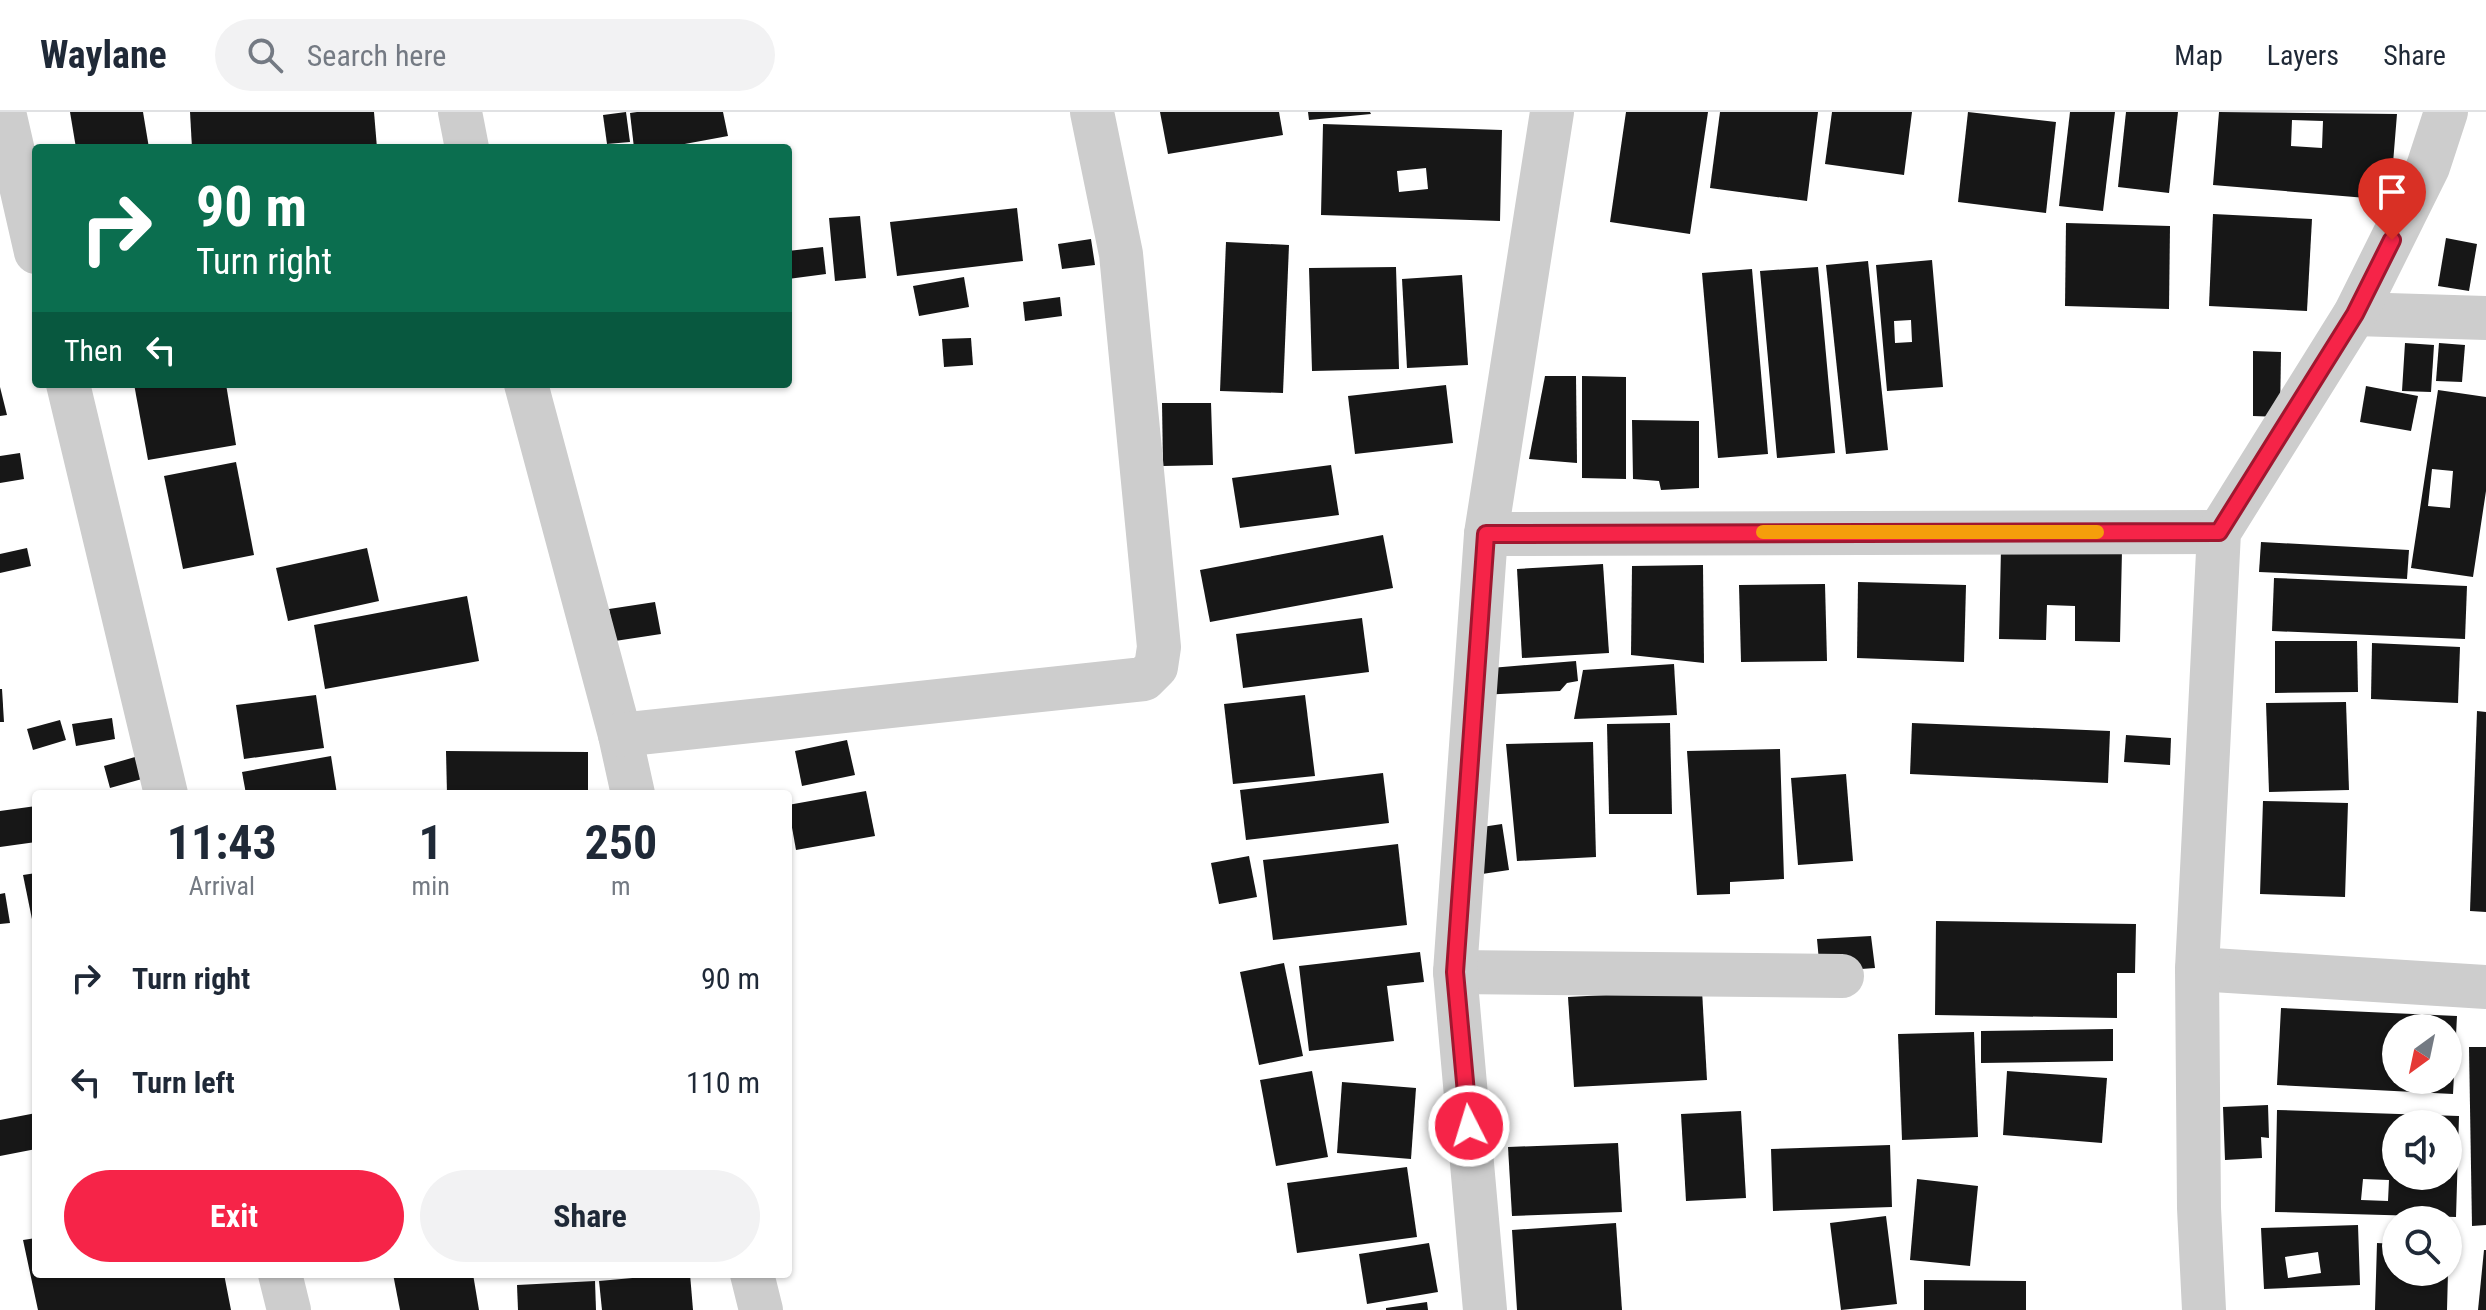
<!DOCTYPE html>
<style>
:root{--surface:#fff;--page:#f2f2f3;--text:#1f2937;--muted:#747a83;--line:#e0e1e3;--accent:#f62448}
body{margin:0;font-family:"Roboto Condensed",sans-serif;background:var(--page);color:var(--text);height:100vh;display:flex;flex-direction:column;font-size:30px;white-space:nowrap}
*{box-sizing:border-box;margin:0}
p{font-size:26px;color:var(--muted)}
.icon{flex:none;width:44px;height:44px;fill:none;stroke:currentColor;stroke-width:2;stroke-linecap:round;stroke-linejoin:round}
.map{position:relative;flex:1;overflow:hidden}
.drawer{position:absolute;left:32px;top:678px;width:760px;height:488px;display:flex;flex-direction:column;background:var(--surface);border-radius:8px;box-shadow:0 2px 6px #0004}
.drawer>*{flex:none}
.top-card{position:absolute;left:32px;top:32px;width:760px;height:244px;border-radius:8px;box-shadow:0 2px 6px #0004;background:#0b6e4f;color:#fff;overflow:hidden}
.needle{width:52px;rotate:213deg}
.fabs{position:absolute;left:2382px;top:902px;display:grid;gap:16px}
.fabs a{display:grid;place-items:center;width:80px;height:80px;border-radius:50%;background:var(--surface);box-shadow:0 2px 6px #0004;font-size:40px}
.pin{position:absolute;display:grid;place-items:center;width:68px;height:68px;color:#fff;margin:-82px -34px;border-radius:50% 50% 50% 0;rotate:-45deg;box-shadow:0 0 8px #0007}
.pin .icon{rotate:45deg}
.me{position:absolute;width:88px;margin:-44px;rotate:355deg;stroke-linejoin:round;filter:drop-shadow(0 0 6px #0008)}
.turn{display:flex;align-items:center;gap:28px;height:168px;padding:0 32px;font-size:36px}
.turn .icon{width:104px;height:104px;stroke-width:2.5}
.turn b{display:block;font-size:56px;line-height:68px}
.then{display:flex;align-items:center;height:76px;padding:0 32px;background:#0003;gap:16px;font-size:30px}
.eta{display:flex;justify-content:space-evenly;align-items:center;height:136px;text-align:center}
.eta b{font-size:48px;font-weight:700;line-height:56px}
.primary-button{display:flex;gap:16px;margin-top:auto;padding:16px 32px}
.primary-button a{flex:1;height:92px;border-radius:48px;background:var(--accent);color:#fff;font-size:32px;font-weight:700;line-height:92px;text-align:center}
.primary-button a+a{background:var(--page);color:var(--text)}
ul{padding:0;list-style:none}
li{display:flex;align-items:center;gap:24px;height:104px;padding:0 32px}
li div{flex:1}
li b{display:block;font-size:30px}
li em{font-style:normal}
header{display:flex;align-items:center;gap:48px;box-sizing:border-box;height:112px;padding:0 40px;background:var(--surface);border-bottom:2px solid var(--line)}
header strong{font-size:38px}
nav{display:flex;gap:44px;margin-inline-start:auto;font-size:28px}
.search{width:560px;height:72px;background:var(--page);display:flex;align-items:center;gap:20px;box-sizing:border-box;padding:0 28px;border-radius:44px;color:var(--muted);font-size:30px}
.map>svg:first-child{display:block}
.building{fill:#171717;fill-rule:evenodd}
.lines{fill:none;stroke-linecap:round;stroke-linejoin:round}
.minor{stroke:#cdcdcd;stroke-width:44}
.route-casing{stroke:#a0172f;stroke-width:20}
.route{stroke:#f62448;stroke-width:14}
.slow{stroke:#f59e0b;stroke-width:14}
</style>
<header>
<strong>Waylane</strong>
<div class="search"><svg class="icon" aria-label="search" viewBox="0 0 24 24"><circle cx="10" cy="10" r="6"/><path d="M15 15l6 6"/></svg>Search here</div>
<nav><a>Map</a><a>Layers</a><a>Share</a></nav>
</header>
<div class="map">
<svg width="2486" height="1198" viewBox="0 0 2486 1198">
<rect width="100%" height="100%" fill="#fff"/>
<g class="building">
<path d="M70,0h73l6,36h-73z"/>
<path d="M190,0h184l3,36h-185z"/>
<path d="M626,0l4,30 -23,2 -4,-29z"/>
<path d="M637,0h86l5,24 -65,12h-29l-4,-35z"/>
<path d="M1160,0h119l4,23 -115,19z"/>
<path d="M1308,0h62l1,2 -62,6z"/>
<path d="M1626,0h82l-18,122 -80,-12z"/>
<path d="M1720,0h98l-11,89 -97,-13z"/>
<path d="M1832,0h80l-8,63 -79,-11z"/>
<path d="M1968,0l88,10 -10,91 -88,-11z"/>
<path d="M2070,0h45l-12,99 -44,-5z"/>
<path d="M2126,0h52l-9,81 -51,-6z"/>
<path d="M2219,0l178,2 -7,86 -177,-15zM2292,8l31,1 -1,27 -31,-2z"/>
<path d="M1323,12l179,6 -2,91 -179,-6zM1426,56l2,21 -29,3 -2,-21z"/>
<path d="M1017,96l6,53 -126,15 -7,-54z"/>
<path d="M2213,102l99,5 -5,92 -98,-5z"/>
<path d="M860,104l6,62 -31,3 -6,-63z"/>
<path d="M2066,111l104,3 -1,83 -104,-3z"/>
<path d="M2446,126l31,6 -8,47 -31,-5z"/>
<path d="M1091,127l4,26 -33,4 -4,-25z"/>
<path d="M1226,130l63,3 -6,148 -63,-2z"/>
<path d="M823,135l3,27 -38,5v-28z"/>
<path d="M1932,148l11,127 -56,4 -11,-126zM1911,208l1,22 -17,1 -1,-22z"/>
<path d="M1868,149l20,189 -42,4 -20,-189z"/>
<path d="M1396,155l3,102 -87,2 -3,-103z"/>
<path d="M1818,155l17,186 -58,5 -17,-187z"/>
<path d="M1752,157l16,185 -50,4 -16,-185z"/>
<path d="M1462,163l6,90 -61,3 -5,-89z"/>
<path d="M964,165l5,30 -50,9 -6,-30z"/>
<path d="M1060,185l2,19 -37,5 -2,-19z"/>
<path d="M971,226l2,27 -29,2 -2,-28z"/>
<path d="M2405,231l29,2 -3,47 -29,-1z"/>
<path d="M2439,231l26,2 -3,37 -26,-1z"/>
<path d="M2253,239l28,1 -1,65 -27,-1z"/>
<path d="M1545,264h31l1,87 -48,-4z"/>
<path d="M1582,264l44,1v102l-44,-1z"/>
<path d="M134,272h92l10,61 -88,15z"/>
<path d="M1446,273l7,58 -98,11 -7,-58z"/>
<path d="M2366,274l52,10 -7,35 -51,-9z"/>
<path d="M0,275l7,28 -7,1z"/>
<path d="M2438,278l48,7v94l-13,86 -62,-9zM2432,357l21,2 -3,37 -22,-2z"/>
<path d="M1162,291h49l2,62 -50,1z"/>
<path d="M1632,308l67,1v67l-38,2 -2,-9 -26,-2z"/>
<path d="M20,341l4,26 -24,4v-27z"/>
<path d="M236,350l18,93 -71,14 -19,-93z"/>
<path d="M1331,353l8,50 -99,13 -8,-50z"/>
<path d="M1383,423l10,53 -183,34 -10,-52z"/>
<path d="M2261,430l148,8 -2,29 -148,-7z"/>
<path d="M27,436l4,18 -31,7v-19z"/>
<path d="M367,436l12,53 -91,20 -12,-53z"/>
<path d="M2001,436l121,2 -2,92 -45,-1v-35l-28,-1 -1,35 -47,-1z"/>
<path d="M1603,452l6,89 -87,5 -5,-89z"/>
<path d="M1703,453l1,98 -73,-8 1,-89z"/>
<path d="M2274,466l193,8 -2,53 -193,-8z"/>
<path d="M1858,470l108,3 -2,77 -107,-4z"/>
<path d="M1825,472l2,77 -86,1 -2,-77z"/>
<path d="M467,484l12,65 -154,28 -11,-64z"/>
<path d="M655,490l6,32 -46,7 -6,-32z"/>
<path d="M1362,506l7,54 -126,16 -7,-54z"/>
<path d="M2275,529h82l1,51 -83,1z"/>
<path d="M2372,531l88,4 -2,56 -87,-4z"/>
<path d="M1576,549l2,20 -11,2 -7,8 -81,4v-26z"/>
<path d="M1674,552l3,51 -103,4 9,-49z"/>
<path d="M0,577h2l2,33h-4z"/>
<path d="M316,583l8,53 -80,11 -8,-54z"/>
<path d="M1305,583l10,81 -82,8 -9,-80z"/>
<path d="M2346,590l3,88 -80,2 -3,-89z"/>
<path d="M2477,599l9,1v200l-16,-1z"/>
<path d="M112,606l3,21 -39,7 -4,-22z"/>
<path d="M60,608l6,20 -33,10 -6,-21z"/>
<path d="M1670,611l2,91h-63l-2,-90z"/>
<path d="M1912,611l198,8 -2,52 -198,-9z"/>
<path d="M2126,623l45,3 -1,27 -46,-3z"/>
<path d="M847,628l8,35 -53,11 -7,-35z"/>
<path d="M1593,630l3,115 -79,4 -11,-117z"/>
<path d="M1780,637l4,130 -54,3v12l-33,1 -10,-144z"/>
<path d="M446,639l142,1v42h-141z"/>
<path d="M331,644l6,38h-91l-4,-22z"/>
<path d="M135,645l7,22 -32,9 -6,-22z"/>
<path d="M1383,661l6,50 -143,17 -6,-50z"/>
<path d="M1846,662l7,87 -55,4 -7,-87z"/>
<path d="M866,679l9,45 -79,14 -8,-45z"/>
<path d="M2263,689l85,2 -3,94 -85,-3z"/>
<path d="M36,694v36l-36,5v-36z"/>
<path d="M1502,712l7,46 -27,4 -7,-46z"/>
<path d="M1398,732l9,81 -134,15 -10,-80z"/>
<path d="M1249,744l8,41 -38,7 -8,-41z"/>
<path d="M36,761v51h-3l-10,-49z"/>
<path d="M5,781l5,30 -10,1v-30z"/>
<path d="M1936,809l200,3 -1,49h-18v45l-182,-3z"/>
<path d="M1871,824l4,32 -55,4 -3,-33z"/>
<path d="M1420,840l4,30 -37,4 7,55 -85,10 -10,-85z"/>
<path d="M1284,851l19,93 -44,9 -19,-93z"/>
<path d="M1702,878l5,90 -133,7 -6,-90z"/>
<path d="M2281,896l176,8 -4,78 -176,-9zM2396,916h52v52h-52z"/>
<path d="M2113,917v32l-132,2v-32z"/>
<path d="M1974,920l4,105 -76,3 -4,-106z"/>
<path d="M2469,935h17v178l-14,1z"/>
<path d="M1312,959l16,86 -52,9 -16,-86z"/>
<path d="M2007,959l100,7 -5,65 -99,-8z"/>
<path d="M1342,970l74,6 -5,71 -74,-6z"/>
<path d="M2268,993l1,33 -8,-1 1,21 -37,2 -2,-53z"/>
<path d="M2277,998l182,6 -3,101 -181,-5zM2396,1012h52v52h-52zM2363,1067l26,1 -1,21 -27,-1z"/>
<path d="M1741,999l5,87 -60,3 -5,-87z"/>
<path d="M36,1001v36l-36,7v-36z"/>
<path d="M1618,1031l4,69 -110,4 -4,-69z"/>
<path d="M1890,1033l2,62 -119,4 -2,-62z"/>
<path d="M1407,1055l10,70 -120,16 -10,-70z"/>
<path d="M1917,1067l61,7 -8,80 -60,-6z"/>
<path d="M1886,1104l11,88 -56,6 -11,-87z"/>
<path d="M1616,1111l6,87h-105l-5,-80z"/>
<path d="M2358,1113l2,60 -96,4 -3,-61zM2318,1140l3,21 -33,5 -3,-21z"/>
<path d="M36,1126v36h188l7,36h-193l-15,-70z"/>
<path d="M1429,1131l9,49 -71,12 -8,-50z"/>
<path d="M2377,1131l19,1v28h52l-1,38h-72z"/>
<path d="M2484,1138h2v60h-8z"/>
<path d="M393,1162h80l6,36h-79z"/>
<path d="M677,1162h13l3,36h-91l-3,-29z"/>
<path d="M1924,1168l102,1v29h-102z"/>
<path d="M595,1169l1,29h-78l-1,-25z"/>
<path d="M1427,1190l1,8h-42v-2z"/>
</g>
<g class="lines">
<g class="minor">
<path d="M4,0l32,140"/>
<path d="M460,0l7,36"/>
<path d="M2355,202l131,4"/>
<path d="M68,272l98,410"/>
<path d="M526,272l94,351 13,59"/>
<path d="M1486,422l733,-2"/>
<path d="M620,623l524,-56 12,-12 3,-20 -38,-393 -29,-142"/>
<path d="M2197,857l289,18"/>
<path d="M1455,860l387,4"/>
<path d="M280,1162l9,36"/>
<path d="M752,1162l9,36"/>
<path d="M1485,1198l-30,-338 31,-438 66,-422"/>
<path d="M2204,1198l-5,-102 -2,-239 22,-437 136,-218 73,-147 18,-55"/>
</g>
</g>
<g class="lines">
<g class="route-casing">
<path id="route" d="M1469,1014l-14,-154 31,-438 733,-2 136,-218 37,-74"/>
</g>
<use href="#route" class="route"/>
<path class="slow" d="M1763,420h334"/>
</g>
</svg>
<div class="fabs">
<a><svg class="needle" viewBox="-14 -14 28 28"><path d="M0-13l5 13h-10z" fill="#e53935"/><path d="M0 13l5-13h-10z" fill="#747a83"/></svg></a>
<a><svg class="icon" aria-label="sound" viewBox="0 0 24 24"><path d="M4 9h4l5-4v14l-5-4H4zM17 9q2 3 0 6"/></svg></a>
<a><svg class="icon" aria-label="search" viewBox="0 0 24 24"><circle cx="10" cy="10" r="6"/><path d="M15 15l6 6"/></svg></a>
</div>
<div class="pin" style="left:2392px;top:128px;background:#d93025"><svg class="icon" aria-label="arrive" viewBox="0 0 24 24"><path d="M6 21V4h12l-3 4 3 4H6"/></svg></div>
<svg class="me" style="left:1469px;top:1014px" viewBox="-20 -20 40 40"><circle r="17" fill="#f62448" stroke="#fff" stroke-width="3"/><path d="M0-11L8 9 0 5-8 9z" fill="#fff"/></svg>
<div class="top-card">
<div class="turn"><svg class="icon" aria-label="right" viewBox="0 0 24 24"><path d="M7 20v-9h11M14 6l5 5-5 5"/></svg><div><b>90 m</b>Turn right</div></div>
<div class="then">Then<svg class="icon" aria-label="left" viewBox="0 0 24 24"><path d="M17 20v-9H6M10 6l-5 5 5 5"/></svg></div>
</div>
<section class="drawer">
<div class="eta">
<div><b>11:43</b><p>Arrival</p></div>
<div><b>1</b><p>min</p></div>
<div><b>250</b><p>m</p></div>
</div>
<ul>
<li><svg class="icon" aria-label="right" viewBox="0 0 24 24"><path d="M7 20v-9h11M14 6l5 5-5 5"/></svg><div><b>Turn right</b></div><em>90 m</em></li>
<li><svg class="icon" aria-label="left" viewBox="0 0 24 24"><path d="M17 20v-9H6M10 6l-5 5 5 5"/></svg><div><b>Turn left</b></div><em>110 m</em></li>
</ul>
<div class="primary-button"><a>Exit</a><a>Share</a></div>
</section>
</div>
